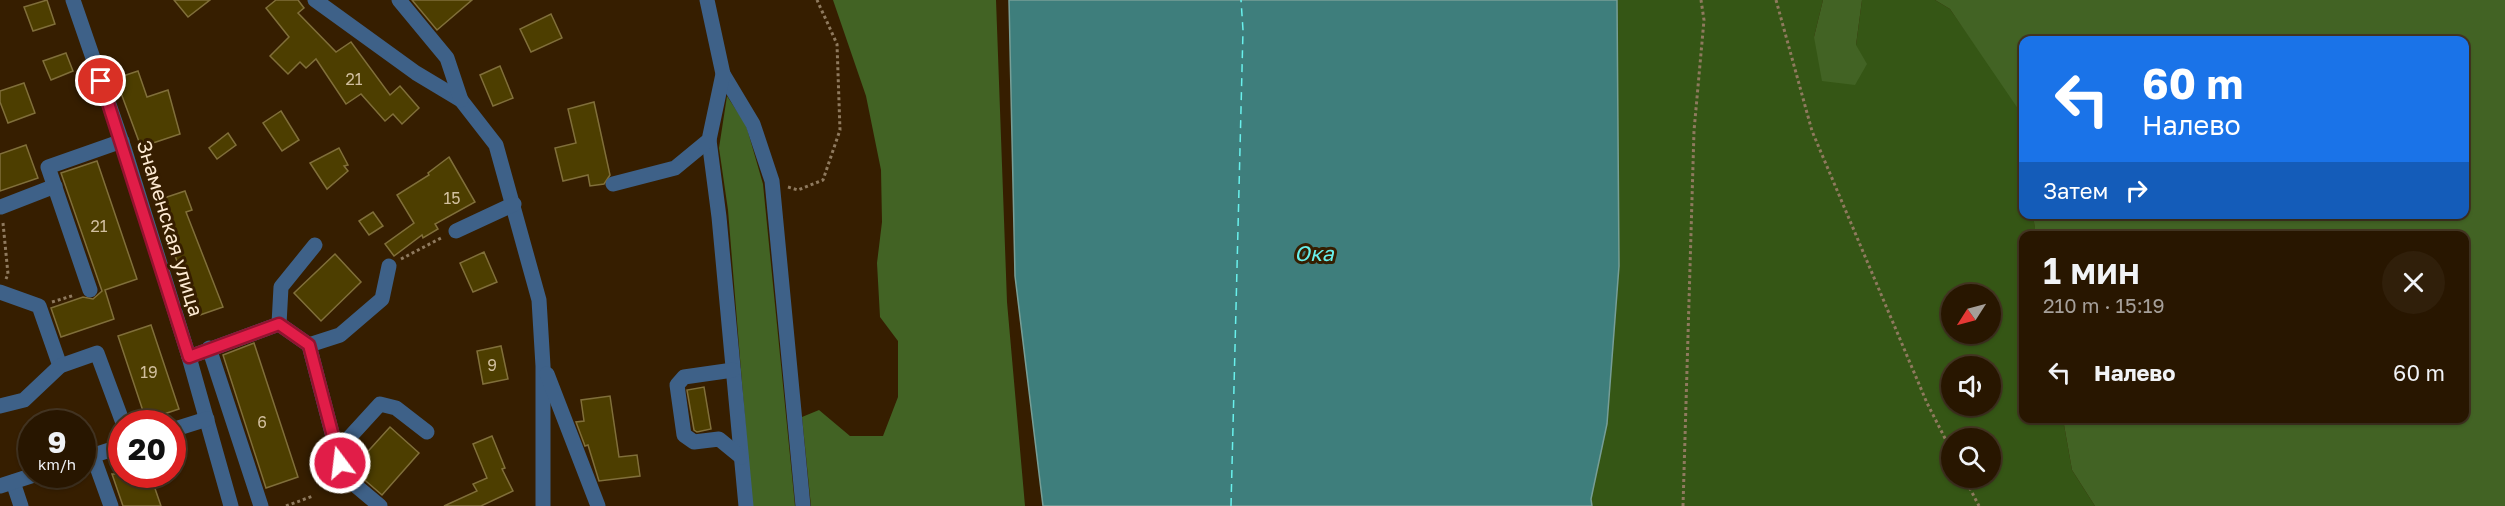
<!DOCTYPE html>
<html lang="ru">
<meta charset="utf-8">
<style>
:root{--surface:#281600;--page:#301f0a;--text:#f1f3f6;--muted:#a59f99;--line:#443522}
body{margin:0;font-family:"Golos Text",sans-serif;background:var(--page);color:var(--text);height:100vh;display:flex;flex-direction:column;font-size:22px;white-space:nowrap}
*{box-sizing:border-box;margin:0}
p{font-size:20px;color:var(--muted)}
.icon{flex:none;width:33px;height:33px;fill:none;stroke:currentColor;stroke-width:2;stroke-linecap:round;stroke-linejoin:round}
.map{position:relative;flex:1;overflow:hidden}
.drawer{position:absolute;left:2019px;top:231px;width:450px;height:192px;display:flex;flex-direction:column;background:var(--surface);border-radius:12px;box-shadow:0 2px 4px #0004,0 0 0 2px var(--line)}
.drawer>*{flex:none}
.top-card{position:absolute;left:2019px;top:36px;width:450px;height:183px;border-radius:12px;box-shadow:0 2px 4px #0004,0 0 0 2px var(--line);background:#1a73e8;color:#fff;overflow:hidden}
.needle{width:39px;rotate:234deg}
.fabs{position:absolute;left:1941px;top:284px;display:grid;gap:12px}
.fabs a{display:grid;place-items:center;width:60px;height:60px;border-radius:50%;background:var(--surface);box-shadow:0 2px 4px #0004,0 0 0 2px var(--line);font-size:30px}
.speed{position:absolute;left:18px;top:410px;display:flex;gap:12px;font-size:30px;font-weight:700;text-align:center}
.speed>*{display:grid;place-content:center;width:78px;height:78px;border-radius:50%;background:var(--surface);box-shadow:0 2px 4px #0004,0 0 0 2px var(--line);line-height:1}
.speed small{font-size:15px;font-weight:400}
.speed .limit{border:9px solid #d22;background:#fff;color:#111}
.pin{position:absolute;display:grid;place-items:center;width:51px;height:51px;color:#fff;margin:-26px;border:3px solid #fff;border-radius:50%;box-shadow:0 2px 6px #0007}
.me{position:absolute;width:66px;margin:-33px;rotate:345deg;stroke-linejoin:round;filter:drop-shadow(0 0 4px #0008)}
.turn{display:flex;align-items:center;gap:21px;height:126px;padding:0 24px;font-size:27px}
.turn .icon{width:78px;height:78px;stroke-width:2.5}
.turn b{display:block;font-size:42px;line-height:51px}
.then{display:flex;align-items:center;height:57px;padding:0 24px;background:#0003;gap:12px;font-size:22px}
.round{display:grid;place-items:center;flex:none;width:63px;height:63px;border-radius:32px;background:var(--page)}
.headline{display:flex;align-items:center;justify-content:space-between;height:102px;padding:0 24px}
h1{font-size:36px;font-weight:600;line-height:45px}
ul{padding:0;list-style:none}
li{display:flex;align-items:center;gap:18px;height:78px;padding:0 24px}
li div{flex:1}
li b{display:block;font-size:22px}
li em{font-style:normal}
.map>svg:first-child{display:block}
.green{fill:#355615;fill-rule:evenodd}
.forest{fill:#426324}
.water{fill:#3e7e7c;stroke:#779e96;stroke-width:1.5}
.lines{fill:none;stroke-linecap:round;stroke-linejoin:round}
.ferry{stroke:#69f0ec;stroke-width:1.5;stroke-dasharray:8 6;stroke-linecap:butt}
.building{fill:#4d3e00;stroke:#806f3a;stroke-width:1.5}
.path{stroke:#8f7a5e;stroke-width:3;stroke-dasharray:3 3;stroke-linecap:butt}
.minor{stroke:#3e6188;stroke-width:15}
.route-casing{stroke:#92132f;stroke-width:15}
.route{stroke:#e11d48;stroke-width:10}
.labels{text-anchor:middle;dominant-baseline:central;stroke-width:6;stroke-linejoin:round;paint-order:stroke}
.number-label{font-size:16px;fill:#d1bf9e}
.street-label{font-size:20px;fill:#fdead2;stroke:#361e00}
.water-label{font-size:21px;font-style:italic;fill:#69f0ec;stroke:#361e00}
</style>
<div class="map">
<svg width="2505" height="506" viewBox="0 0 2505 506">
<rect width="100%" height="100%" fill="#361e00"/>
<path class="green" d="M1617,0h206l-9,37 42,8 6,-45h73l15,9 73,104 1,101 9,1 3,20 -12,1v182l39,1 9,51 23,36h-503l-1,-7 16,-75 12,-158zM1952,294h38v39h-38zM1952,366h38v39h-38zM1952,438h38v39h-38z"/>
<g class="forest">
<path d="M833,0h163l11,302 18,204h-214l-9,-89 17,-7 31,26h33l15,-39v-56l-18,-24 -3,-54 5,-41 -1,-52 -15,-74z"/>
<path d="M1823,0h39l-6,45 11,19 -12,21 -33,-4 -8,-44z"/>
<path d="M1935,0h570v506h-410l-23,-36 -9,-51 401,-1v-182h-428l-3,-21 431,-1v-174h-440l-1,76 -73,-107z"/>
<path d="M727,96l19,29 17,59 32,322h-43l-24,-296 -9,-62z"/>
</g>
<path class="water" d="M1009,0h608l2,266 -12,158 -16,75 1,7h-549l-28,-230z"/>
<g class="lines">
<path class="ferry" d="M1231,506l12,-476 -2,-30"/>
</g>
<g class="building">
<path d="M47,0l8,24 -22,7 -9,-24z"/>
<path d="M174,0h36l-22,17z"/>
<path d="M276,0h22l6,8 -6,5 38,39 15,-10 39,53 10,-9 19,22 -17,16 -9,-10 -8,7 -24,-27 -15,10 -30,-45 -10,9 -6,-6 -12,12 -18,-18 19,-19 -23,-29z"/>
<path d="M412,0h60l-35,30z"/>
<path d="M551,14l11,24 -31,14 -11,-23z"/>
<path d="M66,53l7,18 -22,9 -8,-19z"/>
<path d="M500,66l13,32 -20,8 -13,-31z"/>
<path d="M138,71l9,26 21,-7 12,44 -39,13 -23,-62 7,-2 -2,-7z"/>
<path d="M24,83l11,30 -27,10 -8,-21v-11z"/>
<path d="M594,102l16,73 -6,9 -14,2 -2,-11 -25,6 -8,-33 21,-5 -8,-34z"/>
<path d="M281,111l18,29 -17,11 -19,-28z"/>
<path d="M228,133l8,12 -19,14 -8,-11z"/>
<path d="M26,145l12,33 -38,13v-37z"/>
<path d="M339,148l9,17 -4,1 4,5 -21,18 -17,-26z"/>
<path d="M449,157l26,45 -40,22 3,5 -15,9 -1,-3 -28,21 -9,-12 29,-21 -17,-28 32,-20 -1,-2z"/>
<path d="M97,161l40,118 -32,11 9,29 -53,18 -10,-29 32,-11 10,2 9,-8 -41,-118z"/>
<path d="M185,191l7,19 -6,2 37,95 -26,9 -42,-115z"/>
<path d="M373,212l10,14 -14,9 -10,-14z"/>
<path d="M484,252l13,30 -24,10 -13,-29z"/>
<path d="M335,254l26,28 -40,39 -27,-28z"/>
<path d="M151,325l28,84 -33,11 -28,-84z"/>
<path d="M254,343l44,134 -32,11 -43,-133z"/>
<path d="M501,346l7,33 -25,5 -6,-33z"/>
<path d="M704,387l7,42 -14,3 -3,-2 -7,-40z"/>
<path d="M610,396l9,61 18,-2 3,21 -41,5 -11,-36 -3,1 -9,-24 8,-1 -3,-21z"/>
<path d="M390,427l29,26 -37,42 -30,-26z"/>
<path d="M492,436l13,32 -3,1 11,22 -32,15h-37l33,-15 -4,-7 14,-6 -14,-34z"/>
<path d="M112,474h38l11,32h-38z"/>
</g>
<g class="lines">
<g class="path">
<path d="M1776,0l36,131 115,272 25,49"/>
<path d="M788,187l10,3 25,-10 17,-50 -3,-86 -20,-44"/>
<path d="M3,223l5,51 -2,5"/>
<path d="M401,259l42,-22"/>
<path d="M52,302l23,-7"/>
<path d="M1964,477l15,29"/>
<path d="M286,506l27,-10"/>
<path d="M1683,506l11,-375 10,-111 -3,-20"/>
</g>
<g class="minor">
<path d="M73,0l51,148 65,209 42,149"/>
<path d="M315,0l101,73 45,27 35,45 43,155 4,66v140"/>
<path d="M399,0l48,58 14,42"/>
<path d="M723,74l30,50 19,57 31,325"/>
<path d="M709,140l10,77 27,289"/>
<path d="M613,184l62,-16 34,-28 14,-66 -16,-74"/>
<path d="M1,207l54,-21"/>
<path d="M456,231l58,-27"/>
<path d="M90,290l-42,-123 74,-26"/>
<path d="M0,292l39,14 21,60"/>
<path d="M279,324l2,-37 34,-42"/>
<path d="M309,345l31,-10 42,-36 7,-33"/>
<path d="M209,348l52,158"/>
<path d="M189,357l90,-33 30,21 34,130 37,31"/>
<path d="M733,370l-49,7 -7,8 7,50 10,7 25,-3 22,18"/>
<path d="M547,374l51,132"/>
<path d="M0,406l24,-6 36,-34 37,-13 26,70"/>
<path d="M172,430l35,-11"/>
<path d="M337,451l43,-47 16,4 31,24"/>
<path d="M93,456l18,50"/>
<path d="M82,459l40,-13"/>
<path d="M13,482l8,24"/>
<path d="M0,486l37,-12"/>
</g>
</g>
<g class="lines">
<g class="route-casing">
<path id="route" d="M101,81l88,276 90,-33 30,21 31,118"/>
</g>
<use href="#route" class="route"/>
</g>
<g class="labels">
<g class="number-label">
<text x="354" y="79">21</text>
<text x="452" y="198">15</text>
<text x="99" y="226">21</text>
<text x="492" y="365">9</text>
<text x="149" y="372">19</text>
<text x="262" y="422">6</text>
</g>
<g class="street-label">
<text transform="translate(171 228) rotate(73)">Знаменская улица</text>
</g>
<g class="water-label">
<text x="1314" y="253">Ока</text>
</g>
</g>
</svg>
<div class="fabs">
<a><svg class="needle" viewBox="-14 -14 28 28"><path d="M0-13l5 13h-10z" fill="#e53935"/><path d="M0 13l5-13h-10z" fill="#a59f99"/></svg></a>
<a><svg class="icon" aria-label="sound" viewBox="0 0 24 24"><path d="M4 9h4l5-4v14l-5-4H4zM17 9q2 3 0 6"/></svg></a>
<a><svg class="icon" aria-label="search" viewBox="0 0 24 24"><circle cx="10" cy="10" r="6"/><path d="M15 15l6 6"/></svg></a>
</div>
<div class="speed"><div>9<small>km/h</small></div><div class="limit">20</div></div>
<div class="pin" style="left:101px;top:81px;background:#d93025"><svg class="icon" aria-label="arrive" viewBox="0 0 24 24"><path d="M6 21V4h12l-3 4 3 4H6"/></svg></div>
<svg class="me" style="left:340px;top:463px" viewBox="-20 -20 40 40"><circle r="17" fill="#e11d48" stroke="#fff" stroke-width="3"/><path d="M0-11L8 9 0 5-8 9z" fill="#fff"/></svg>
<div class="top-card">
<div class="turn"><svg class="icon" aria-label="left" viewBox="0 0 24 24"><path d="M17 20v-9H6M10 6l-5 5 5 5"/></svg><div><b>60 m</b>Налево</div></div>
<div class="then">Затем<svg class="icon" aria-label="right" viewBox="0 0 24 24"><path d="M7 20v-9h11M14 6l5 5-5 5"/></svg></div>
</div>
<section class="drawer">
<div class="headline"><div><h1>1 мин</h1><p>210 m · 15:19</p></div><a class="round"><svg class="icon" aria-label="close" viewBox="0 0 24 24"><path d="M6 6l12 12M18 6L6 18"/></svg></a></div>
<ul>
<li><svg class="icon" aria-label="left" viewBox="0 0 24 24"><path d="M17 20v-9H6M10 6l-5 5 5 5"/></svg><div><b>Налево</b></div><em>60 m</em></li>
</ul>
</section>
</div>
